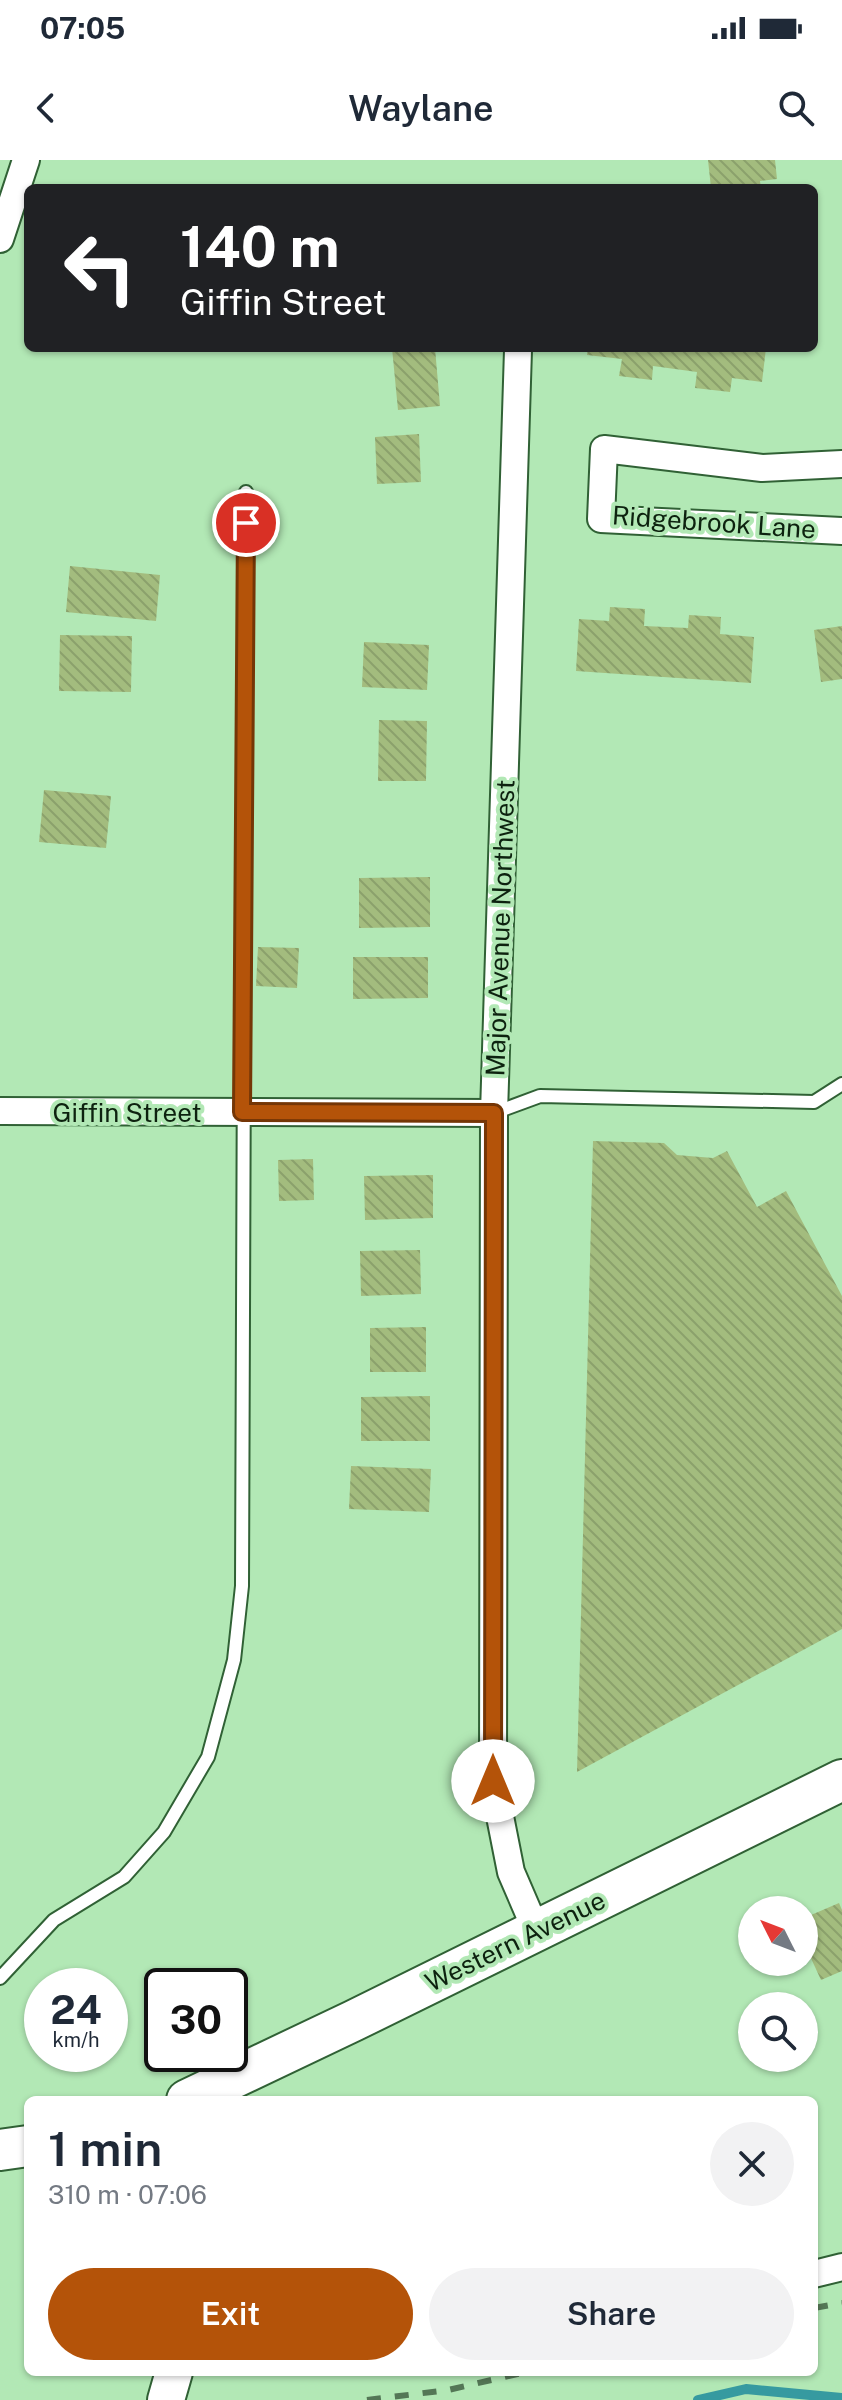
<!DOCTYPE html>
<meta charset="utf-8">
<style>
:root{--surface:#fff;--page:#f2f2f3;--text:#1f2937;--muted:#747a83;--accent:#b45309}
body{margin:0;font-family:"Public Sans",sans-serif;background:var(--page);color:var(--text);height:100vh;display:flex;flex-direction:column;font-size:30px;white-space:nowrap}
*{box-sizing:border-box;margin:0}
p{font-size:26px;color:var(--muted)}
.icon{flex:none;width:44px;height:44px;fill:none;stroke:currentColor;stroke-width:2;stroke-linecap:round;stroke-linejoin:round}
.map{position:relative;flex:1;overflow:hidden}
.side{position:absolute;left:24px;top:1936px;width:794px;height:280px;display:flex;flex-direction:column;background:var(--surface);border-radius:12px;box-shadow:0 2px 6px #0004}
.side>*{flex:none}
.banner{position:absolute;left:24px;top:24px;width:794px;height:168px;border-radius:12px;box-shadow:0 2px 6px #0004;background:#202124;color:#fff;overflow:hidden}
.needle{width:52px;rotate:312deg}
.tools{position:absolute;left:738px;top:1736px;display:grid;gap:16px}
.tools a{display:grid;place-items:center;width:80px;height:80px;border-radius:50%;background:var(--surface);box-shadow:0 2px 6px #0004;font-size:40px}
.speed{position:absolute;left:24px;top:1808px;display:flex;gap:16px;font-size:40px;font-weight:700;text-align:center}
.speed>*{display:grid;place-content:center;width:104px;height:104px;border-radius:50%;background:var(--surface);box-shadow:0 2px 6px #0004;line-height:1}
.speed small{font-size:20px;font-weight:400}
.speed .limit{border:4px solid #111;border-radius:12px;background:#fff;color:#111}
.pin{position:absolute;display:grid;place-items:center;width:68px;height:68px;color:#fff;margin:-34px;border:4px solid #fff;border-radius:50%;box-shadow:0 2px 8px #0007}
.me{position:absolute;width:88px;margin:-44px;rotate:0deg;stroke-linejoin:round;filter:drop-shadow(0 0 6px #0008)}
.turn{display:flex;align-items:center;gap:28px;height:168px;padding:0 24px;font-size:36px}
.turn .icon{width:104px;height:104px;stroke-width:2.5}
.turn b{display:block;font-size:56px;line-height:68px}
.round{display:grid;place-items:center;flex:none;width:84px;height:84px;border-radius:42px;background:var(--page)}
.head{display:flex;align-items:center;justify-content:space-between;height:136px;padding:0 24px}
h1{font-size:48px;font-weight:600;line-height:60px}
.action{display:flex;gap:16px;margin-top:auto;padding:16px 24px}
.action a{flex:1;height:92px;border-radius:48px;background:var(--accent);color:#fff;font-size:32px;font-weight:600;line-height:92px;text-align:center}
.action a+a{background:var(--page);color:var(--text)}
.status{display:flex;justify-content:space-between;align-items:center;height:56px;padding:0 40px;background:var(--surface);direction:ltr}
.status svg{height:22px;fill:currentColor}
header{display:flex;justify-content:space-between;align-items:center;height:104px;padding:0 24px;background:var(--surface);font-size:36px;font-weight:600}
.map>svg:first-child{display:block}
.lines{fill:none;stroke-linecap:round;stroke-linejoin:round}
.stream{stroke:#369aa0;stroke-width:10}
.building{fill:url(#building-back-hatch)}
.lane-casing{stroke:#306135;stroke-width:16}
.street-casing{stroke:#306135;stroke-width:30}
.secondary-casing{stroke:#306135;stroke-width:40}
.primary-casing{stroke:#306135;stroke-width:44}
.lane{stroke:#fff;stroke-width:12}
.street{stroke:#fff;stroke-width:26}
.secondary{stroke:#fff;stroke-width:36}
.primary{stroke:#fff;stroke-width:40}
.rail{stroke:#547756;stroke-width:6;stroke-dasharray:14 14;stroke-linecap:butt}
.route-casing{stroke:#753606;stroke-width:20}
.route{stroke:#b45309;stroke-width:14}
.labels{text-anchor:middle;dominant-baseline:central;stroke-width:8;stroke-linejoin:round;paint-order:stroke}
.street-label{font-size:26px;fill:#0d220f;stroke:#b2e8b5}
</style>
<div class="status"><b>07:05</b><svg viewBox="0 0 49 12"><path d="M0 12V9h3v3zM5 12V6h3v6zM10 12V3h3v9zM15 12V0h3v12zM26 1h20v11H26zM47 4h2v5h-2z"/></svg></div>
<header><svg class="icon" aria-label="back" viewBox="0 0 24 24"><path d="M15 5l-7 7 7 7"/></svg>Waylane<svg class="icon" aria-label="search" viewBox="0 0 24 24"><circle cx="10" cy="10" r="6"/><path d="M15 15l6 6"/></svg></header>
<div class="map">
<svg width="842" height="2240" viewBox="0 0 842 2240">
<defs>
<pattern id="building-back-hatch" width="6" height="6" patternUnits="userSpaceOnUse" patternTransform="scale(2)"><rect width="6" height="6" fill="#a3bc7e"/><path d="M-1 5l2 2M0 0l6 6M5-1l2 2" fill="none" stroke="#8ba16c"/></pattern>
</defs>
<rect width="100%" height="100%" fill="#b2e8b5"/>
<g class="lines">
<path class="stream" d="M698,2240l48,-11 96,9"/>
</g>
<g class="building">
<path d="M708,0h67l2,19 -17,2 1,7h-50z"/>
<path d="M392,188h43l5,58 -42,4z"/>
<path d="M588,188h178l-4,34 -30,-4 -2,14 -35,-4 2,-16 -44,-6 -1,14 -33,-4 3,-17 -35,-4z"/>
<path d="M419,274l2,48 -44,2 -2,-47z"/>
<path d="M70,406l90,9 -4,46 -90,-9z"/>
<path d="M610,447l35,2 -1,17 44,2 1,-13 32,2 -1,17 34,3 -3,46 -175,-12 3,-52 30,2z"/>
<path d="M842,466v53l-21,3 -7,-52z"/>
<path d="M60,475l72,1 -1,56 -72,-1z"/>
<path d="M364,482l65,3 -2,45 -65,-3z"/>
<path d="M379,560l48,1 -1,60h-48z"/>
<path d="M44,630l67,6 -5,52 -67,-6z"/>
<path d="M430,717v50l-71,1v-50z"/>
<path d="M258,787l41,1 -2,40 -41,-2z"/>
<path d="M353,797h75v41l-75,1z"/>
<path d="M593,981l71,2 13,12 36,3 14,-7 30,56 29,-16 56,105v333l-265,143z"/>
<path d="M313,999l1,41 -35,1 -1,-41z"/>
<path d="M433,1015v43l-68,2 -1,-44z"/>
<path d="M420,1090l1,44 -60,2 -1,-45z"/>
<path d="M426,1167v45h-56v-44z"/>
<path d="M430,1236v45h-69v-44z"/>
<path d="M351,1306l80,3 -2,43 -80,-3z"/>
<path d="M839,1743l3,7v61l-21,9 -17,-37v-25z"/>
</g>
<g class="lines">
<g class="lane-casing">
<g id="lane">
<path d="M494,953l46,-17 274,6 28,-18"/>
<path d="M0,1818l54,-58 70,-43 40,-45 44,-75 26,-97 8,-74 4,-1094"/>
</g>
</g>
<g class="street-casing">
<g id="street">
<path d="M0,79l26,-79"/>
<path d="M518,190l-24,763 -1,668 18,91 25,58"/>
<path d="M842,304l-80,4 -158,-19 -3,70 241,12"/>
<path d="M0,951l494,2"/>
<path d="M814,2114l28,-7"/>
</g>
</g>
<g class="secondary-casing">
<path id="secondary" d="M166,2240l8,-28"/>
</g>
<g class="primary-casing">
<g id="primary">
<path d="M187,1940l166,-79 489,-241"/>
<path d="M0,1990l28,-4"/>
</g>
</g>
<use href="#lane" class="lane"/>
<use href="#street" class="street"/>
<use href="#secondary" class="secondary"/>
<use href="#primary" class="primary"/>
<g class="rail">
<path d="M814,2148l28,-5"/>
<path d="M367,2240l81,-10 78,-18"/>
</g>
</g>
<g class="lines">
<g class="route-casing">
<path id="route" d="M246,363l-4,589 252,1 -1,668"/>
</g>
<use href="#route" class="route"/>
</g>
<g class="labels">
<g class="street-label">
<text transform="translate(714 362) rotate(4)">Ridgebrook Lane</text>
<text transform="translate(500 768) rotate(-88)">Major Avenue Northwest</text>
<text x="127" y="952">Giffin Street</text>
<text transform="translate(515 1781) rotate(-26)">Western Avenue</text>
</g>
</g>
</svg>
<div class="tools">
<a><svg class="needle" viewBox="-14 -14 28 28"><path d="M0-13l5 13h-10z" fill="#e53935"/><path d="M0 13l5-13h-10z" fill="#747a83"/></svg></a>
<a><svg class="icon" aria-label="search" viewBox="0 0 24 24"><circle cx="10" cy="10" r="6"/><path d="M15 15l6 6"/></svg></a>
</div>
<div class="speed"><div>24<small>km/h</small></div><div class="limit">30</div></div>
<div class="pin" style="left:246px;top:363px;background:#d93025"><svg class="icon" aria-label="arrive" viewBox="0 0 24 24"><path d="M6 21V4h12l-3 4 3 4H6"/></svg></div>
<svg class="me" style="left:493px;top:1621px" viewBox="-20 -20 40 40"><circle r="19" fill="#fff"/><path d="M0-13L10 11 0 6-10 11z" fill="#b45309"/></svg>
<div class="banner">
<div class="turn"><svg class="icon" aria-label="left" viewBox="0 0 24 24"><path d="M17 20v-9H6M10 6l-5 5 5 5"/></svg><div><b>140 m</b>Giffin Street</div></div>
</div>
<section class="side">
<div class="head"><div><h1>1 min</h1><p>310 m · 07:06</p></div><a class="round"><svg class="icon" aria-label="close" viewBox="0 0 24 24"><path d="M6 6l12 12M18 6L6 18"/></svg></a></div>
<div class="action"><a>Exit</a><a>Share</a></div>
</section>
</div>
